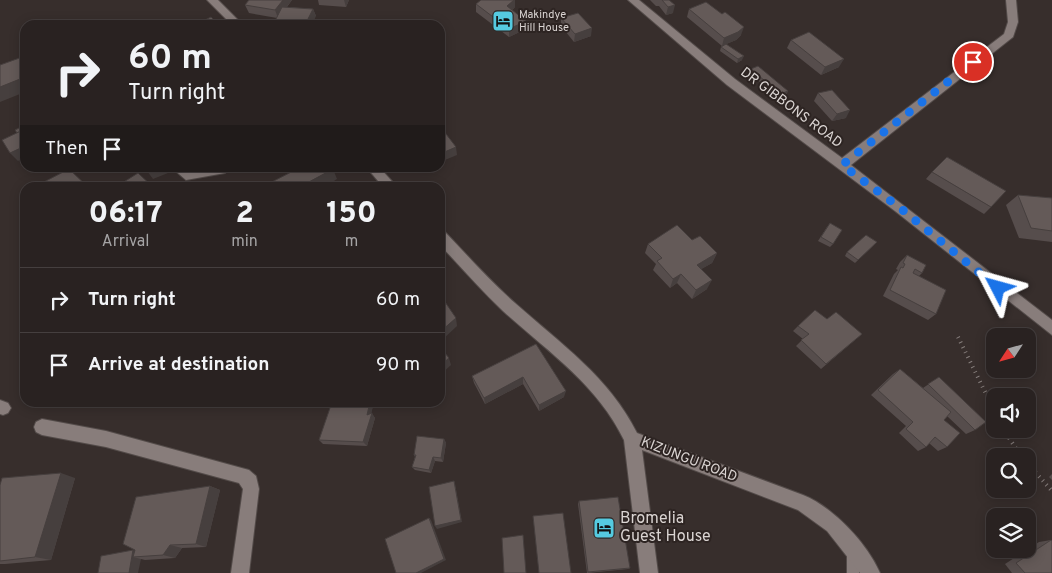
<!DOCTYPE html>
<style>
:root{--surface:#292221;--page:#312a2a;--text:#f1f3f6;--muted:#a5a4a5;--line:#453f3f}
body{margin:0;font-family:Overpass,sans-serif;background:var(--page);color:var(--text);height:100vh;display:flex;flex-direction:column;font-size:19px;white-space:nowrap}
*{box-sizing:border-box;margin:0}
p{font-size:16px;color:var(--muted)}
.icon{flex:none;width:28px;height:28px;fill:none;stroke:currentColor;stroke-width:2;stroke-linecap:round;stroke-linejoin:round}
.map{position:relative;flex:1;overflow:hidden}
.panel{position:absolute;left:20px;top:182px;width:425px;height:225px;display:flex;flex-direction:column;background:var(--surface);border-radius:15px;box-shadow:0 2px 12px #0003,0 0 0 1px var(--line)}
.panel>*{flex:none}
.top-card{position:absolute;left:20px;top:20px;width:425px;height:152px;border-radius:15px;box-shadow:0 2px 12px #0003,0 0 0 1px var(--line);background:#292221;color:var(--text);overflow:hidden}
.needle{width:32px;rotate:234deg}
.controls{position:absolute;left:986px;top:328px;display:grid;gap:10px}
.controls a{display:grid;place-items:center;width:50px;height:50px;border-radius:10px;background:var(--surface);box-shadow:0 2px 12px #0003,0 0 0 1px var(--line);font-size:25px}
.pin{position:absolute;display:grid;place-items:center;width:42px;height:42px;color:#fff;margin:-21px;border:2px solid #fff;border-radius:50%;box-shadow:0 1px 5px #0007}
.me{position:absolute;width:55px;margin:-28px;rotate:309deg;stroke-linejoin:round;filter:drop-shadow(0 0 4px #0008)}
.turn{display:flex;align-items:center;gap:18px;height:105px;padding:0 25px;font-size:22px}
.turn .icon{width:65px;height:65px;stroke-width:2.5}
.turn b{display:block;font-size:35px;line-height:42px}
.then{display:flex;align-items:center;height:48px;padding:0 25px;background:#0003;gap:10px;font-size:19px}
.eta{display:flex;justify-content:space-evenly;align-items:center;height:85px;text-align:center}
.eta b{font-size:30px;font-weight:800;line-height:35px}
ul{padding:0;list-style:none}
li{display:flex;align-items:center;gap:15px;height:65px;padding:0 25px;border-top:1px solid var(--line)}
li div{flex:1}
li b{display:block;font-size:19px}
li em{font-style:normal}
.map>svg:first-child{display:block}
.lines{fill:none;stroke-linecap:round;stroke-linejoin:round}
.service-casing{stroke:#534b49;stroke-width:2}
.minor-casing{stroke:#534b49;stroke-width:2}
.path{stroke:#857d7b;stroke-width:4;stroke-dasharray:1 4.5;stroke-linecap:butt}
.service{fill:#887d7b;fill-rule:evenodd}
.minor{fill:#887d7b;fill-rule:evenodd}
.wall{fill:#564d4c}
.shaded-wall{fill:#463f3e}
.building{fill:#645a58;stroke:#463f3e}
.route{stroke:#1a73e8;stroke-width:9;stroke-dasharray:0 16.2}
.labels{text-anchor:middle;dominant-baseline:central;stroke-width:4;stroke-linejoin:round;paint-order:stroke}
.far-poi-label{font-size:11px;fill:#dad4d2;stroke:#2d2422;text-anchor:start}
.street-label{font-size:14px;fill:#dad4d2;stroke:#2d2422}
.near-poi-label{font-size:16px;fill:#dad4d2;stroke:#2d2422;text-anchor:start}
</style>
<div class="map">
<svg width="1052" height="573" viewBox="0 0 1052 573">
<rect width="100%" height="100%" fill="#372e2c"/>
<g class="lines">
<g class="service-casing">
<path id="service" d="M853,547l4,2 2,4v20h-12v-20l2,-4z"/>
</g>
<g class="minor-casing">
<g id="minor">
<path d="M207,0h11l25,25h-11z"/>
<path d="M628,0h11l96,79 107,79 162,-124 4,-12 -2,-22h10l2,22 -5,15 -162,128 201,155v15l-157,-124 -168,-126z"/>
<path d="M172,168h13l3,2 14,-2h29l-6,5 -39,7z"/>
<path d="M367,168h13l18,20h-14z"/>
<path d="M440,231l5,1c23,24 45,49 70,71 46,41 94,74 122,130l166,62c30,12 64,48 77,78h-20l-33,-42 -29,-21 -156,-60 16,123h-18l-16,-133c-27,-56 -77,-89 -121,-129 -22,-21 -42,-44 -63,-66z"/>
<path d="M0,400l8,3 3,5 -3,5 -5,2 -3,-1z"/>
<path d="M42,419l64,12 143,39 7,6 3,13 -10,84h-18l12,-84 -4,-6 -133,-36 -64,-12 -6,-3 -2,-5 2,-5z"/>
</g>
</g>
<g class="path">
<path d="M958,337l37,75"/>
<path d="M1003,429l18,27"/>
<path d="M1028,464l24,27"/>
</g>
<use href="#service" class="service"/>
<use href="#minor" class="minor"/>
</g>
<g class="wall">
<path d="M249,0h43l-5,7 26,2 3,7 -39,2 -28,-5 -4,-8z"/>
<path d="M318,0h31l-3,7 -27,-2z"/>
<path d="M650,0h20l3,13 -7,2 -7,-9h-3z"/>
<path d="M476,4l39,3 -3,3 14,19 -17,8 -33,-25z"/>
<path d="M689,9l52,26 -5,5 -10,4 16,16 -5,3 -17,-12 1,-4 5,-3 -4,2 -35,-29z"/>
<path d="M561,18l30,18 -17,6 -13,-16z"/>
<path d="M791,40l48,27 -18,8 -34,-27z"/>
<path d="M751,69l37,22 -2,4 -7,3 -30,-25z"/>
<path d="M818,93l28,25 -14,3 -18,-20z"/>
<path d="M932,172l59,35 -7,7 -58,-35z"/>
<path d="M1018,195l34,3v44l-33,-4 -13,-33z"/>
<path d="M827,227l6,17 -3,3 -12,-6z"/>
<path d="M692,240l25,13 -5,10 -11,6 6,20 -15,10 -15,-16 -7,5 -17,-18 3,-6 -11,-11 3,-9z"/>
<path d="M874,245l-19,18 -10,-7 2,-4z"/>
<path d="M907,255l15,18 -3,3 17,38 -8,6 -45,-24 11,-22 4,-4 -2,-1 4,-7z"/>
<path d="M827,319l35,15 -41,35 -25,-23 7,-7 -10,-8 5,-5z"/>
<path d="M536,344l28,53 -25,14 -16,-27 -38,20 -11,-21 -2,-7z"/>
<path d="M900,369l23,19 16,-11 36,53 -9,4 -19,-18 -3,4 3,27 -9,4 -9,-8 -3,4 -8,4 -19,-18 7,-7 -35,-31 22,-21z"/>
<path d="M374,402l-3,11 4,5 -8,28 -44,-2 -4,-4z"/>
<path d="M444,439l2,4 -3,19 -8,-1 -4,12 -16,-3 -3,-3 3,-10 -1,-2z"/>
<path d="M1052,474v6l-3,-3z"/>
<path d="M75,478l-24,82 -46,4h-5v-79z"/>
<path d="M210,486l10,4 -14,57 -24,1 -7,10 -30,2 -4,-1 -43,14 37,-22z"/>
<path d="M579,501l51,67 -2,1 -41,4 -9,-69z"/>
<path d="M1051,540l1,33h-40l-7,-9 34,-22z"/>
</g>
<g class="shaded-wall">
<path d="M283,0h9l-14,18 -3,-8z"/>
<path d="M344,0h5l-3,7z"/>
<path d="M514,0h1v7l-8,7v-8z"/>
<path d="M675,5l-2,8 -7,2 2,-8z"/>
<path d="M313,9l3,7 -4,9h-7z"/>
<path d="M526,21v8l-17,8v-8z"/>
<path d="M744,27l-3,8 -5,5 -14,6 2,-8z"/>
<path d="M592,28l-1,8 -17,6 1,-8z"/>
<path d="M744,56l-2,4 -5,3 1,-4z"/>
<path d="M844,59l-5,8 -18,8 4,-8z"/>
<path d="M25,77v15l-25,10v-15z"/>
<path d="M788,91l-2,4 -7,3 1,-4z"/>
<path d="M850,110l-4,8 -14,3 5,-7z"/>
<path d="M25,146v11l-7,4 -8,-8z"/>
<path d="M456,147l1,8 -17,7v-8z"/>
<path d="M158,168h8l2,5 -15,6 -6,-8z"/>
<path d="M287,168h17l-15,4z"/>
<path d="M415,168h12l-11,4z"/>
<path d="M333,169l4,10 -14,9h-14l-2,-5z"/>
<path d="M717,253l-5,10 -19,11 4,-9z"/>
<path d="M681,274l-4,9 -7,5 3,-9z"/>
<path d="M712,280l-5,9 -15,10 4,-9z"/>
<path d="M456,318l1,8 -17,16v-10z"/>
<path d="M449,358l2,7 -11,10v-9z"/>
<path d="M523,377v7l-38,20 -1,-6z"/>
<path d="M566,391l-2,6 -25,14v-6z"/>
<path d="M370,402h4l-4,17 -3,-4z"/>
<path d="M372,413l3,5 -8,28 -4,-4z"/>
<path d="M444,439l2,4 -3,19 -2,-4z"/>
<path d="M433,457l2,4 -4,12 -2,-3z"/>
<path d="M61,473l14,5 -24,82 -16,-3z"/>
<path d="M454,481l1,3 7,38 -25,7 -2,-3z"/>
<path d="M210,486l10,4 -14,57 -10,-3z"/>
<path d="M429,518l2,2 15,40 -25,13h-5z"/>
<path d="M170,545l12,3 -7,10 -12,-3z"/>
<path d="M133,550l9,2 -9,5 8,2 -3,14h-9z"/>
</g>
<g class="building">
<path d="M249,0h34l-8,10 -30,-5z"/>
<path d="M481,0h33l-7,6 19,15 -17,8 -33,-25z"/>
<path d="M662,0h7l6,5 -7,2z"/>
<path d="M706,2l16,12 3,-2 19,15 -6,5 -14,6 -35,-29z"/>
<path d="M282,7l31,2 -8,16h-32z"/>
<path d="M578,13l14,15 -17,6 -14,-16z"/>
<path d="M211,17l8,8h-24z"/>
<path d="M809,32l35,27 -19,8 -34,-27z"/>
<path d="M726,44l18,12 -6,3 -17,-12z"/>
<path d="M25,56v21l-25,10v-22z"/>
<path d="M758,66l30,25 -8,3 -29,-25z"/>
<path d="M832,90l18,20 -13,4 -19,-21z"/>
<path d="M25,125v4l-8,4 -2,-3z"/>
<path d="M440,126l16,21 -16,7z"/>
<path d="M25,129v17l-15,7 -8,-13z"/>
<path d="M947,157l59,34 -15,16 -59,-35z"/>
<path d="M146,168h12l-11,3z"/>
<path d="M299,168h32l2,1 -26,14 4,5 -49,-1z"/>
<path d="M69,169l20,19h-48l-3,-3z"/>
<path d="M138,173l16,15h-32l-3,-3z"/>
<path d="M1018,195l34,3v33l-21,-3z"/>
<path d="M830,223l12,7 -9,14 -12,-7z"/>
<path d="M677,225l15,15 8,-4 17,17 -20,12 15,15 -16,10 -15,-16 -8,5 -16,-18 5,-3 -14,-14z"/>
<path d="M866,235l11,7 -19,18 -11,-8z"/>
<path d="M907,255l19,10 -4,8 -7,-4 -2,4 33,17 -10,24 -46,-24 11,-23 2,1 2,-4 -2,-1z"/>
<path d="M441,296l15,22 -16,14v-35z"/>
<path d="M815,310l12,9 9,-7 26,22 -36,30 -25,-24 8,-6 -11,-8z"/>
<path d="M536,344l30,47 -27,14 -16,-28 -39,21 -12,-22z"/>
<path d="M440,347l9,11 -9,8z"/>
<path d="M900,369l51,43 -7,8 16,13 -13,14 -12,-10 -9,10 -20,-18 7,-7 -35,-32z"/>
<path d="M939,377l47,45 -11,8 -47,-46z"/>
<path d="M332,402h38l-3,13 5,-2 -9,29 -44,-2z"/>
<path d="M417,436l27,3 -3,19 -8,-1 -4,13 -17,-3 4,-12h-2z"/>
<path d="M61,473l-26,84 -35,4v-76l2,-7z"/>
<path d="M454,481l7,39 -26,6 -6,-39z"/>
<path d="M210,486l-14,58 -26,1 -7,10 -30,2 2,-7 -12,-6 13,-47z"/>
<path d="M618,497l12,71 -42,4 -9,-71z"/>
<path d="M563,513l8,60h-32l-6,-57z"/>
<path d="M429,518l15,41 -28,14h-20l-11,-34z"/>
<path d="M523,535l3,38h-22l-2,-35z"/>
<path d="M1051,540l1,1v32h-27l-9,-10z"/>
<path d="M133,550l-4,23h-31l3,-17z"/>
</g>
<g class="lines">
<path class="route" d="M973,62l-131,103 57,42 99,81"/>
</g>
<defs>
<g id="hotel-square" transform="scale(1.125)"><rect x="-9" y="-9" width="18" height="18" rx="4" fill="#55cae0" stroke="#2d2422"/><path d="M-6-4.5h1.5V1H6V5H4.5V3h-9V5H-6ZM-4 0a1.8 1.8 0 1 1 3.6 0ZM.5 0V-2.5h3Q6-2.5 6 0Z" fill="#111"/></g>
</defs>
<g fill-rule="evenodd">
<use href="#hotel-square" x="503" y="21"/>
<use href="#hotel-square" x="604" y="528"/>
</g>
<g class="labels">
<g class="far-poi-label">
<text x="519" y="15">Makindye<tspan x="519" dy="13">Hill House</tspan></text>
</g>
<g class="street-label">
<text transform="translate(791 108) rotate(37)">DR GIBBONS ROAD</text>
<text transform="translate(689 460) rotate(21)">KIZUNGU ROAD</text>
</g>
<g class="near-poi-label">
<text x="620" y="519">Bromelia<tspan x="620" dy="18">Guest House</tspan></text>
</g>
</g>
</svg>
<div class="controls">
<a><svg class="needle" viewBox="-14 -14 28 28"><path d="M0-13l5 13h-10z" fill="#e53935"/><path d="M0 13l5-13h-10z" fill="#a5a4a5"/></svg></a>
<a><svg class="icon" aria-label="sound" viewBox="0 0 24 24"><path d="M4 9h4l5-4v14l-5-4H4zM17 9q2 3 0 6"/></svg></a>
<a><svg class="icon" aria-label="search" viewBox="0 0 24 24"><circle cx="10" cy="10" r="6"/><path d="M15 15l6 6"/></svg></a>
<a><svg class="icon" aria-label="layers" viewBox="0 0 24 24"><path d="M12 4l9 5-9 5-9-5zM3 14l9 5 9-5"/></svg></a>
</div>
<div class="pin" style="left:973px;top:62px;background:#d93025"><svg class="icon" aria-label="arrive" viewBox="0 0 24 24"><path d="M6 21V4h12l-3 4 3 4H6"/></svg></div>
<svg class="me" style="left:998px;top:288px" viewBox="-20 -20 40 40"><path d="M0-17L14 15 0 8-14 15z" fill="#1a73e8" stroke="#fff" stroke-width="4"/></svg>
<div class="top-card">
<div class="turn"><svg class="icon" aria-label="right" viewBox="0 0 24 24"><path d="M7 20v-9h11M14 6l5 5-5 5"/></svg><div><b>60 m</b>Turn right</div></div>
<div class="then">Then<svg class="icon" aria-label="arrive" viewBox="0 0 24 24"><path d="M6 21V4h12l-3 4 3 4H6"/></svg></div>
</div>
<section class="panel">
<div class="eta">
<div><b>06:17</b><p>Arrival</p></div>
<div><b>2</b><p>min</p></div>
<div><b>150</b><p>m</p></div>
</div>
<ul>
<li><svg class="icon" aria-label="right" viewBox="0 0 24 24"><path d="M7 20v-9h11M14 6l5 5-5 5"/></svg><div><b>Turn right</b></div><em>60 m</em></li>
<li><svg class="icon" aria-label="arrive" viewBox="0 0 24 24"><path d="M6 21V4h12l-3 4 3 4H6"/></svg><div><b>Arrive at destination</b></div><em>90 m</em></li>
</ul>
</section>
</div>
